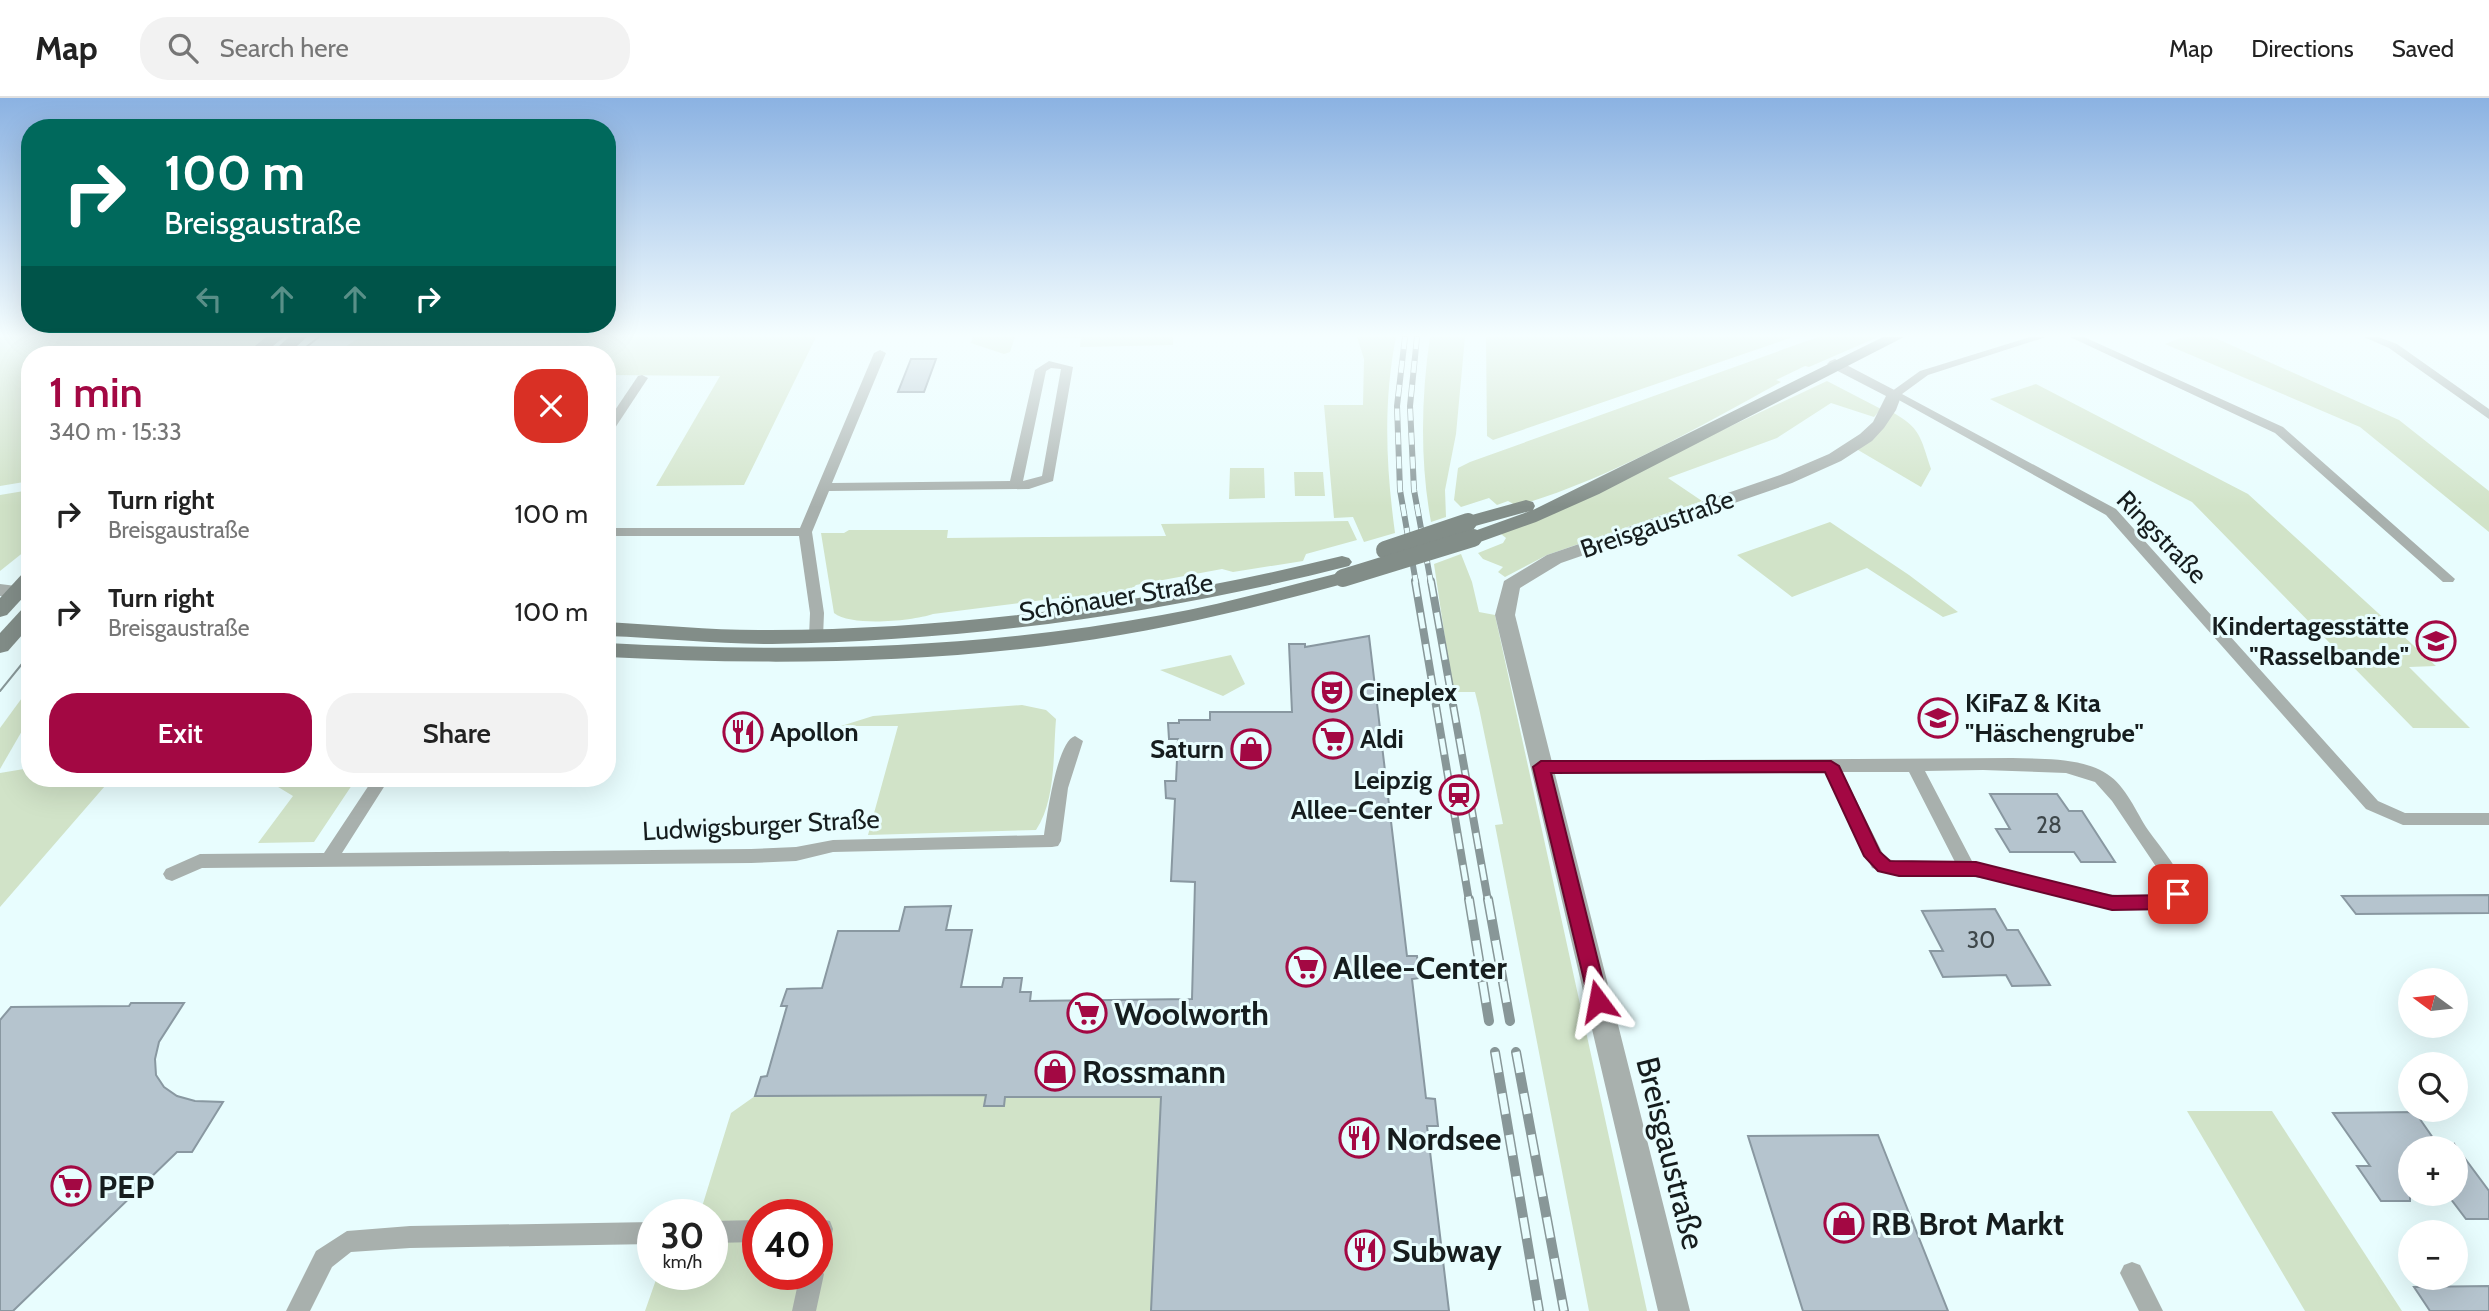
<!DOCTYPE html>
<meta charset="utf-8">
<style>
:root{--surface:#fff;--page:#f2f2f2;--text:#222;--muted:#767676;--line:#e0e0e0;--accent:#a30843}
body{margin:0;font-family:Cabin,sans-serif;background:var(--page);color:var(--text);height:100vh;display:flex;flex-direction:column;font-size:26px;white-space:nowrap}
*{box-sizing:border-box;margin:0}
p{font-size:23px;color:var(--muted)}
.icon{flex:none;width:38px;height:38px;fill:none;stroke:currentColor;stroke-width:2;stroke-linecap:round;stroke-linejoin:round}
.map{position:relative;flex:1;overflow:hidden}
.side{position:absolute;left:21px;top:248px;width:595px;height:441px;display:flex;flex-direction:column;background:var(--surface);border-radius:28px;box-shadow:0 7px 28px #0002}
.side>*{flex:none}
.banner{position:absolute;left:21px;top:21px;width:595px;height:214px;border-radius:28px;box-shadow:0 7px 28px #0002;background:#00695c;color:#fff;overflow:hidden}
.needle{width:46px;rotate:285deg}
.buttons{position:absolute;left:2398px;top:870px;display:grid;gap:14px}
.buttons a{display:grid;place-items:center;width:70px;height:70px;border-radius:50%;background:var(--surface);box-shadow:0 7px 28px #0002;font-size:35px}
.speed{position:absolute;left:637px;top:1101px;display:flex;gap:14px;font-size:35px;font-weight:700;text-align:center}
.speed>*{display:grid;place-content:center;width:91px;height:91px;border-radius:50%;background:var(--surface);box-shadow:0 7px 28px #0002;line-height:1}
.speed small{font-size:18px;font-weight:400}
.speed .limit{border:10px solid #d22;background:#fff;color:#111}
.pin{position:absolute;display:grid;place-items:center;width:60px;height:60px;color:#fff;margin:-30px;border-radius:14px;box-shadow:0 4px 10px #0006}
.me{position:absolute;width:77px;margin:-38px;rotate:347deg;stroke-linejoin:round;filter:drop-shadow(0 0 5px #0008)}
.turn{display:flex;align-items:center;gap:24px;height:147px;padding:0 28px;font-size:32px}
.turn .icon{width:91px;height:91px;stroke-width:2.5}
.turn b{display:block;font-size:49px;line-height:60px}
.lanes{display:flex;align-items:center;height:66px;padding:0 28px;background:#0003;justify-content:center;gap:35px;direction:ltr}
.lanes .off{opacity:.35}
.round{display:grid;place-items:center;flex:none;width:74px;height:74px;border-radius:28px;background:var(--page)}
.summary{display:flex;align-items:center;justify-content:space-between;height:119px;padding:0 28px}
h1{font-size:42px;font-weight:600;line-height:52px;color:var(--accent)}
.cta{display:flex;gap:14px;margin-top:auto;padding:14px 28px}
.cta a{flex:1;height:80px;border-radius:28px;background:var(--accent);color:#fff;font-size:28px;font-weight:600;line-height:80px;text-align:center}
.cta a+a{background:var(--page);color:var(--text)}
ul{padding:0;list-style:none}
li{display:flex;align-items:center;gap:21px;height:98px;padding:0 28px}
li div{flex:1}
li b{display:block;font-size:26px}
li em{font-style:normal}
header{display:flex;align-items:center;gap:42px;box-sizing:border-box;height:98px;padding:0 35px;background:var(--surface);border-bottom:2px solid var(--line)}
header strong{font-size:33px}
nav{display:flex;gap:38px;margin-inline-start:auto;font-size:24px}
.search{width:490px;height:63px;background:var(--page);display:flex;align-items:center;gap:18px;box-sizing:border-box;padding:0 24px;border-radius:28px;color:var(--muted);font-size:26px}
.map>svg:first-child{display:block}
.green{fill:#d1e3c8;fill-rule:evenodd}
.building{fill:#b5c4ce;stroke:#8998a1;stroke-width:2}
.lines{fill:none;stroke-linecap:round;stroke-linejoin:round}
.minor{fill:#a8b0ad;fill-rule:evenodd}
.tertiary{fill:#a8b0ad;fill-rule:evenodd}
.secondary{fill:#828d88;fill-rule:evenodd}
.tram{stroke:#889798;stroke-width:2}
.rail-far2-casing{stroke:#889798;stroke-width:6}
.rail-far1-casing{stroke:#889798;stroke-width:8}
.rail-casing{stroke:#889798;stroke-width:10}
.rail-far2{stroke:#e8fdfe;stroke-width:4.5;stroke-dasharray:12;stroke-linecap:butt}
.rail-far1{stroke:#e8fdfe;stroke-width:5;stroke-dasharray:16;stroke-linecap:butt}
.rail{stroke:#e8fdfe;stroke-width:7;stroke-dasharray:21;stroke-linecap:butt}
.secondary-bridge{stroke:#828d88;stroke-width:18}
.route{fill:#a30843;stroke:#6a052c;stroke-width:2}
.labels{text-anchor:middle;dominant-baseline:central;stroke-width:6;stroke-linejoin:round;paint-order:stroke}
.number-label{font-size:23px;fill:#3e474a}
.street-label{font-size:26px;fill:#161d1e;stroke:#e8fdfe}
.poi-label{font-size:26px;font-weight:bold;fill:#161d1e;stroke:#e8fdfe;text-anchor:start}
.near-poi-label{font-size:32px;font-weight:bold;fill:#161d1e;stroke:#e8fdfe;text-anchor:start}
.near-street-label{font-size:32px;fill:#161d1e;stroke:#e8fdfe}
</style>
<header>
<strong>Map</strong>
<div class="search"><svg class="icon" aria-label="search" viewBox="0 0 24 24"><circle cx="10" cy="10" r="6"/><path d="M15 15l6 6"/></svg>Search here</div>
<nav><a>Map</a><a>Directions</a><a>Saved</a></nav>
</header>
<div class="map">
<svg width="2489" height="1213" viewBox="0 0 2489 1213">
<rect width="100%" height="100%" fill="#e8fdfe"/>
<g class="green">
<path d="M0,239h269l-24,18h-215v126l-30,5z"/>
<path d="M360,239h456l-72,148 -88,1 64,-110 -113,-1v-20h-274z"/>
<path d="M973,239h200v8l-93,2 1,-9 -66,-1 -5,15 -6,2 -33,-11z"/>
<path d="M1357,239h39c-13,65 -10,130 -1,196l-31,9 -11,-25 -19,1 -10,-113h39l1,-46z"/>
<path d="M1430,239h35l-9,97 -11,56 1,27 -15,5c-11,-60 -10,-124 -1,-185z"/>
<path d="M1486,239h307l-300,103 -6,-4z"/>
<path d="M1818,239h60l-69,30 -4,-1 -29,14 5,2c-86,47 -170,96 -264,124l-9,-5 -11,4 -8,-7 -28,9 -7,-7 4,-32 12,-6z"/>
<path d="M2183,239h30l186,83 90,71v41l-129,-105 -195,-83z"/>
<path d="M1827,283l54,28 -7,8 -43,-14 -54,35 -109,40 34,23 -155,54 -42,22 -7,-5 5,-5 -20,-8 -5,-6 25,-10 3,-5 -5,-4z"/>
<path d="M2036,286l212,110 188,172 -27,1 61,61h-57l-221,-226 -202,-103z"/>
<path d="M1890,313c31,17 30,25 41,58l-10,18 -68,-40z"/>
<path d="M1230,370h34l1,30 -36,1z"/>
<path d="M1294,374h29l2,24h-30z"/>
<path d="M30,392v57l-30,24v-76z"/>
<path d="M1348,423l9,19 -51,14 -3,7 -70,11 -11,-3 -86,16 -7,7 -70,6 -126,16c-21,7 -81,13 -99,-1l-13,-80h23l5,-3h99l-1,8 219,-2 -5,-12z"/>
<path d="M1830,424l79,53 49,37 -15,5 -76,-49 -75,29 -55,-42z"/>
<path d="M1461,456l11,28 7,30 16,3 152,696h-58l-94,-486 8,-1 -24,-116 -4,-16h-22l-19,-128z"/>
<path d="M1231,557l14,29 -22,12 -63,-26z"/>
<path d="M30,589v30l-30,52v-41z"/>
<path d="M1022,607l24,5 10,9c-3,35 0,81 -20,111l-168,5 30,-109h-57l32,-10z"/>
<path d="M30,670v11h81l-111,128v-134z"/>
<path d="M265,681h91l-42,63 -56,1 35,-47z"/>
<path d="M987,991l-3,17h20l2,-17 10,8h145l-10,214h-506l13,-37h54v-60h-16l5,-4 30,-97 24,-17h23l2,-6 3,6 196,-1zM758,1116h59v60h-59z"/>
<path d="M2187,1013h85l130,200h-97z"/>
</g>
<g class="building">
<path d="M911,261h25l-12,33h-26z"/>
<path d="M1369,538l38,320h10l3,22 -8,1 14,119 9,1 3,27h-11l22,185h-298l10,-214h-156l-1,9h-20l2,-11 -231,1 6,-19 6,-1 20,-70h-6l6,-17 35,-1 16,-57h61l6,-24 46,-1 -5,24h26l-11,57h41l2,-9h18l-2,14h11l-1,9 162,-2 3,-117 -24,-1 4,-82 -9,-1 -1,-17h11l2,-42h-9l-1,-16h11v-3h31v-8h82l-3,-68h16v3z"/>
<path d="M1990,696h67l12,17h13l33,51h-34l-7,-10h-64l-14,-23h14z"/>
<path d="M2489,797v18l-133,1 -14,-18z"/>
<path d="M1995,811l12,21h11l32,55 -38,1 -6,-11 -63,2 -13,-26h13l-21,-40z"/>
<path d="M131,905h53l-25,39 -4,17 1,16 8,12 13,9 18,5 28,1 -31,50h-15l-164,159h-13v-291l11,-13 118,-1z"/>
<path d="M2415,1014l25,36h-30v53h-29l-24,-35h13l-37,-53z"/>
<path d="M1878,1037l70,176h-145l-55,-175z"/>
<path d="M2455,1047l34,46v28h-23l-19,-25h8z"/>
<path d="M2489,1188v25h-59l-16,-24z"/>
</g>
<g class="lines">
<g class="minor">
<path d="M2030,239h16l-118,38 -26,19 214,115 262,292 27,12h84v12h-86l-37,-16 -260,-294 -218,-121 32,-23z"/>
<path d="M2070,239h14l199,90 172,152 -2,3h-10l-168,-149z"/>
<path d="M2364,239h15l18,7 92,65v10l-100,-71z"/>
<path d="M880,252l6,3 -54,130 178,-2 25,-111 14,-9 24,6 -20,114 -24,8 -200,2 -17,41 12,81 -1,24 -7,5 -7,-5 1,-24 -11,-77h-192v-8h193l74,-175zM1051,270l10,1 -19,107 -19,5 23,-110z"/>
<path d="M642,277l6,3 -37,56 -4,1v-13l31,-46z"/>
<path d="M1075,638l8,5 -15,47 -7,53 -3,5 -6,1 -219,5 -37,9 -45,2 -549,5 -30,13 -6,-2 -3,-5 3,-5 34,-15 124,-1 49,-74h16l-47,74 409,-4 45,-2 37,-7 211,-5c3,-19 13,-94 31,-99z"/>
<path d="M2012,660c30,1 69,-1 95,16 19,12 29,38 41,56 15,21 32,39 39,64l-4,9 -14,6 -64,-1 -105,-27 -33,-5h-68l-27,-8 -46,-96 -285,1 -8,-6 8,-6zM1983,672l83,3 29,9 17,19 45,67 12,26c-61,12 -135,-22 -196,-31l-48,-92zM1842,674h67l46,90h-56l-14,-4z"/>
<path d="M817,1120l13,3 3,8 -8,31 -8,3z"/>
<path d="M758,1122v22l-46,1v-22z"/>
<path d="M653,1124v22l-243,4 -59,4 -19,15 -22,44h-24l30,-60 31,-20 63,-5z"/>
<path d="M2132,1164l8,3 23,46h-24l-19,-38 4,-8z"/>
<path d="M817,1167l7,9 -8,37h-24l8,-37h17z"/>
</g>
<g class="tertiary">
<path d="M1835,261l67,35 -6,16 -12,18 -12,13 -31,20 -49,22 -231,80 -41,25 -5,27 175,696h-32l-163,-696 9,-34 43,-26 233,-80 49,-21 31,-20 13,-12 13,-26 -56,-29 -3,-3 3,-3z"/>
<path d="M0,486l24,3 3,4 -10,6 -17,-1z"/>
</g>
<g class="secondary">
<path d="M266,239h18l-22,18h-18z"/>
<path d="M289,239h18l-20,18h-18z"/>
<path d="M1883,239h21l-305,157 -63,28 -56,20 -7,2 -10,-6 3,-4 64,-23 -62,17 -7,-2 -3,-4 3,-4 65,-18 7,2 2,4 -2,4z"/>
<path d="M1342,458l7,2 3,4 -3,4c-188,48 -383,75 -577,78 -55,0 -110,-6 -165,-8v-14c55,3 110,9 164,8 192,-1 385,-28 571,-74z"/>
<path d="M30,473v19l-23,25 -7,2v-19l23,-25z"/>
<path d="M1343,474l7,2 3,4 -3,4c-92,25 -185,48 -281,61 -153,21 -307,22 -462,14v-14c186,10 372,6 555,-28 61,-11 121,-28 181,-43z"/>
<path d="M30,509v19l-22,25 -8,2v-20l23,-25z"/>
</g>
<g class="tram">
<path d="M296,257l23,-18"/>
<path d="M0,593l30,-37"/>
</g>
<g class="rail-far2-casing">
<g id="rail-far2">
<path d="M1405,239l-8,69 3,84 16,93"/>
<path d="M1417,239l-7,69 4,84 17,93"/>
</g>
</g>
<g class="rail-far1-casing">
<g id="rail-far1">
<path d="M1415,483l54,320"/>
<path d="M1431,483l57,320"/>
</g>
</g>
<g class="rail-casing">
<g id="rail">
<path d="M1469,801l20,122"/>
<path d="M1488,801l22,122"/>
<path d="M1495,954l44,259"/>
<path d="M1516,954l48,259"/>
</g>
</g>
<use href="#rail-far2" class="rail-far2"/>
<use href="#rail-far1" class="rail-far1"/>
<use href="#rail" class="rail"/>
<g class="secondary-bridge">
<path d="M1385,452l83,-28"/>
<path d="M1343,480l130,-40"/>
</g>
</g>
<linearGradient id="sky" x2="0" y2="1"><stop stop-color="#8bb2e2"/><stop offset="0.58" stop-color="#f5feff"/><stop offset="1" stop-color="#f5feff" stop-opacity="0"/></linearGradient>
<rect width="2489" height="409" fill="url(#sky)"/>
<path class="route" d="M1541,663h290l8,5 41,86 10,9 86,1 136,34 55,-1 11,-8 6,2 3,5 -4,9 -14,6 -57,1 -136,-34h-77l-21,-5 -14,-15 -39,-84 -274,1 57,228 -3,6 -7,2 -7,-2 -2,-6 -56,-234z"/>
<defs>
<g id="school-ring" transform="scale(2.0125)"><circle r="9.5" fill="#e8fdfe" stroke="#a30843" stroke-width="1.5"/><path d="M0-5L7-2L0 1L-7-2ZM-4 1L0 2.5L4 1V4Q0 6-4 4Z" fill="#a30843"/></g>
<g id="theatre-ring" transform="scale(2.0125)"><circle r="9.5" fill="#e8fdfe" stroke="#a30843" stroke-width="1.5"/><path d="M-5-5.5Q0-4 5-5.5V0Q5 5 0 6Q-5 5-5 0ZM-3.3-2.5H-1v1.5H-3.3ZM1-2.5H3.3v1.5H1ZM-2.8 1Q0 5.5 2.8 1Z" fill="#a30843"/></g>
<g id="restaurant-ring" transform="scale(2.0125)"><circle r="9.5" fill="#e8fdfe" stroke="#a30843" stroke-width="1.5"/><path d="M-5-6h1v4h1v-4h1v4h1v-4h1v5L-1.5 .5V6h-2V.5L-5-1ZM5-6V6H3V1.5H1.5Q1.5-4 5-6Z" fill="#a30843"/></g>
<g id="supermarket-ring" transform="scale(2.0125)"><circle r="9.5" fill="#e8fdfe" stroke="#a30843" stroke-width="1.5"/><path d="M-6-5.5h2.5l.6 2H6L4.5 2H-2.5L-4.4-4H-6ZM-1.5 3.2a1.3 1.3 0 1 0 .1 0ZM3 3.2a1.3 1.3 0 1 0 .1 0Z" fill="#a30843"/></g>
<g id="shop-ring" transform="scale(2.0125)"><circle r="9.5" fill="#e8fdfe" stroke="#a30843" stroke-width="1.5"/><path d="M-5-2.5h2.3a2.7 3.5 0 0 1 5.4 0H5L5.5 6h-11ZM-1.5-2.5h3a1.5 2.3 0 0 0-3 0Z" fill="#a30843"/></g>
<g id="station-ring" transform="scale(2.0125)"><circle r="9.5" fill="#e8fdfe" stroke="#a30843" stroke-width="1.5"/><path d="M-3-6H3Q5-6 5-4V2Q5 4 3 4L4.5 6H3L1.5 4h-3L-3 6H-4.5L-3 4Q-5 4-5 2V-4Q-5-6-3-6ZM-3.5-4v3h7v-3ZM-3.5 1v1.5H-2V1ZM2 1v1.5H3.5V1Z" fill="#a30843"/></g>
</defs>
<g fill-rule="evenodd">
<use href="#school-ring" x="2436" y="543"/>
<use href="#theatre-ring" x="1332" y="594"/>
<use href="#school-ring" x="1938" y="620"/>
<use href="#restaurant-ring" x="743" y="634"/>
<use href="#supermarket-ring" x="1333" y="641"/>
<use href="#shop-ring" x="1251" y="651"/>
<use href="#station-ring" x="1459" y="697"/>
<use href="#supermarket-ring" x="1306" y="869"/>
<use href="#supermarket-ring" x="1087" y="915"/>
<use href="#shop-ring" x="1055" y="973"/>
<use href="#restaurant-ring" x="1359" y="1040"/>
<use href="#supermarket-ring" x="71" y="1088"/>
<use href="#shop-ring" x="1844" y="1125"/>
<use href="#restaurant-ring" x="1365" y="1152"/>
</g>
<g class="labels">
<g class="number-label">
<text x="2049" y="727">28</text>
<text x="1981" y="842">30</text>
</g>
<g class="street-label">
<text transform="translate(1657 426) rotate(-19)">Breisgaustraße</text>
<text transform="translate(2162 439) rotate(46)">Ringstraße</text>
<text transform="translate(1116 499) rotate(-9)">Schönauer Straße</text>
<text transform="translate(761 727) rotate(-3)">Ludwigsburger Straße</text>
</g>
<g class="poi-label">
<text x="2409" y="528" text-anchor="end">Kindertagesstätte<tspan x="2409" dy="30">"Rasselbande"</tspan></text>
<text x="1359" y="594">Cineplex</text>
<text x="1965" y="605">KiFaZ &amp; Kita<tspan x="1965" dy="30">"Häschengrube"</tspan></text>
<text x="770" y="634">Apollon</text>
<text x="1360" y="641">Aldi</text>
<text x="1224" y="651" text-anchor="end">Saturn</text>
<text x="1432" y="682" text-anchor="end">Leipzig<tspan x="1432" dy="30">Allee-Center</tspan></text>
</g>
<g class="near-poi-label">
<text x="1333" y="869">Allee-Center</text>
<text x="1114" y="915">Woolworth</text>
<text x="1082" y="973">Rossmann</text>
<text x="1386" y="1040">Nordsee</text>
<text x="98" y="1088">PEP</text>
<text x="1871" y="1125">RB Brot Markt</text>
<text x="1392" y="1152">Subway</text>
</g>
<g class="near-street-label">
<text transform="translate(1671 1055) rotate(76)">Breisgaustraße</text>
</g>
</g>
</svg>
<div class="buttons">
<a><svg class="needle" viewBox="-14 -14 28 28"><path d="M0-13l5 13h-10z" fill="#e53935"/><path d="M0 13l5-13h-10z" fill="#767676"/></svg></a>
<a><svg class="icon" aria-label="search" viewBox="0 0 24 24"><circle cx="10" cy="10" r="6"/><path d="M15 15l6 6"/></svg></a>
<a>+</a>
<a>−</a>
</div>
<div class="speed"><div>30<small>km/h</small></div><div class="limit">40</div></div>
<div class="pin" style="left:2178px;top:796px;background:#d93025"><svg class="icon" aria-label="arrive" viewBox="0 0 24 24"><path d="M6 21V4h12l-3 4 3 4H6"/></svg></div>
<svg class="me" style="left:1598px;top:903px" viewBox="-20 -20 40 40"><path d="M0-17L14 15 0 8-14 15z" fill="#a30843" stroke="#fff" stroke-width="4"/></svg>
<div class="banner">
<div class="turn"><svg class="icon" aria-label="right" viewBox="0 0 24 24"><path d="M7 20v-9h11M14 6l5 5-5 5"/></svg><div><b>100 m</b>Breisgaustraße</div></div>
<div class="lanes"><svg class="icon off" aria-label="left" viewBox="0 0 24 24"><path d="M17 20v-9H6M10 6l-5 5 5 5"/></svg><svg class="icon off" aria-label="ahead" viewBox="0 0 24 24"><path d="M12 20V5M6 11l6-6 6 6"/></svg><svg class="icon off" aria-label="ahead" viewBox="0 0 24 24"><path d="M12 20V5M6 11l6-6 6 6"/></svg><svg class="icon" aria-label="right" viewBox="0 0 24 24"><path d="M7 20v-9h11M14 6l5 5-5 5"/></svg></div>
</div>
<section class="side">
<div class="summary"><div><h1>1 min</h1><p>340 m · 15:33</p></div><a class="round" style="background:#d93025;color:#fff"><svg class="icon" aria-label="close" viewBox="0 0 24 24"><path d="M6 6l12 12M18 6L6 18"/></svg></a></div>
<ul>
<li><svg class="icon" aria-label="right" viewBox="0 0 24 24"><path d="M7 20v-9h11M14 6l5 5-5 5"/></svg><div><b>Turn right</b><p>Breisgaustraße</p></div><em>100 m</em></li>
<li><svg class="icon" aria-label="right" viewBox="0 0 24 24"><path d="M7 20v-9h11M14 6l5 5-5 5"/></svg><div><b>Turn right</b><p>Breisgaustraße</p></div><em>100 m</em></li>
</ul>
<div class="cta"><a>Exit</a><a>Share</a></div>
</section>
</div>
